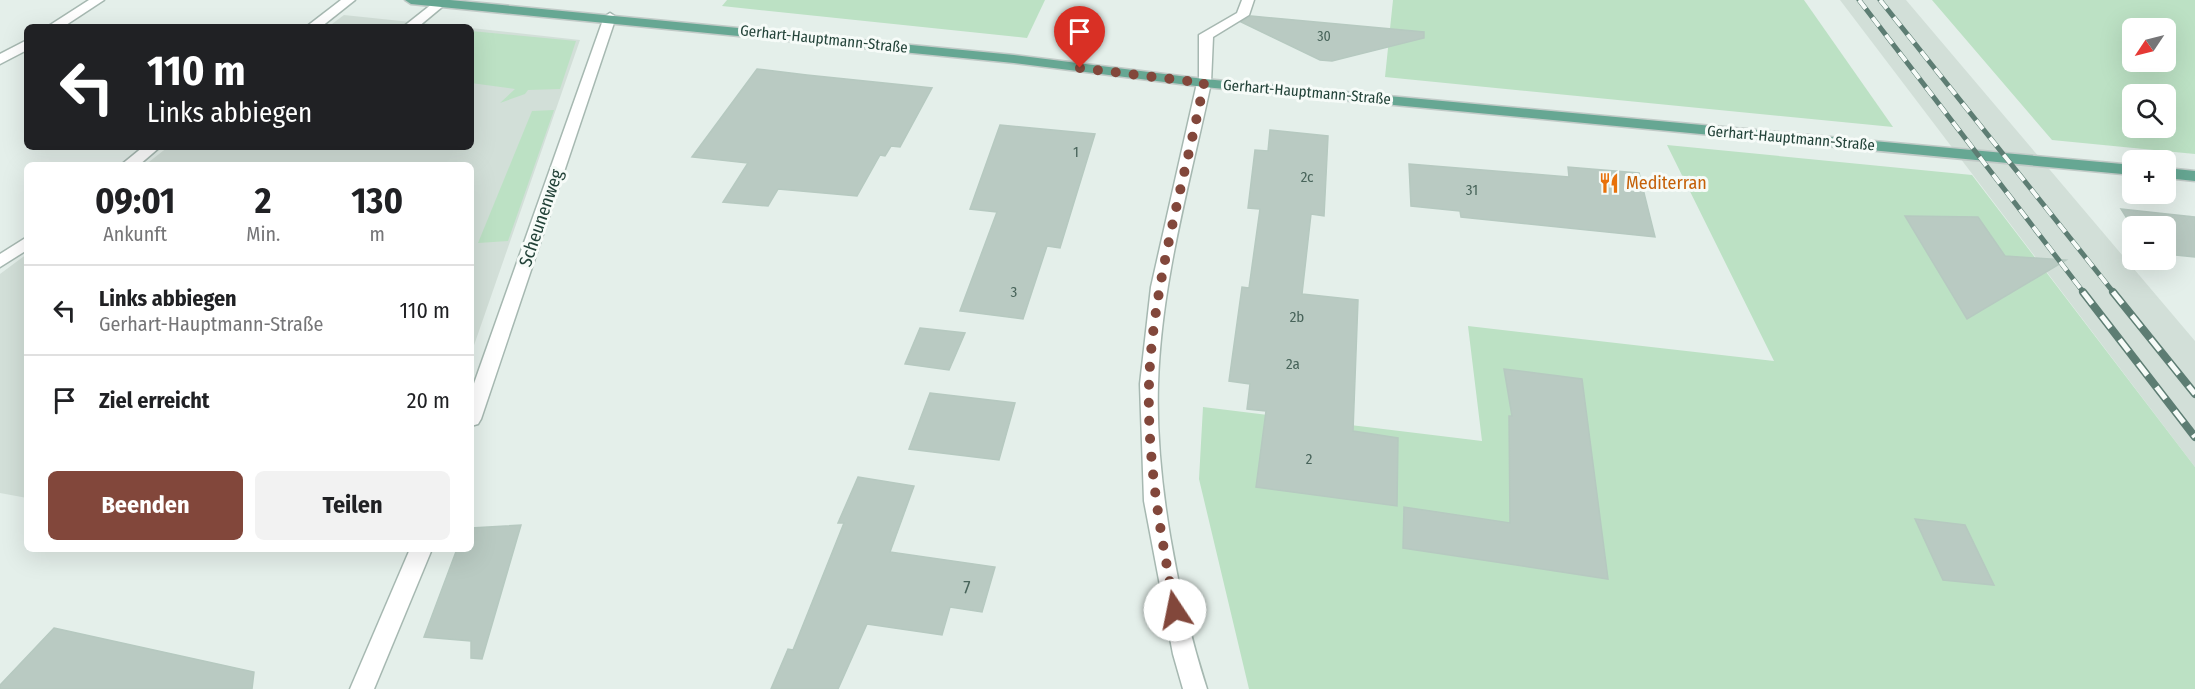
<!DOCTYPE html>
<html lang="de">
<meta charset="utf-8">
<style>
:root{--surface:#fff;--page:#f2f2f2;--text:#202124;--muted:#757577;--line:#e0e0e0;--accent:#82473b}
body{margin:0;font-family:"Fira Sans Condensed",sans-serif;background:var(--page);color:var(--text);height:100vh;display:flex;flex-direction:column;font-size:22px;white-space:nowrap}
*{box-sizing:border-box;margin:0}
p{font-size:20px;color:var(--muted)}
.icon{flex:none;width:33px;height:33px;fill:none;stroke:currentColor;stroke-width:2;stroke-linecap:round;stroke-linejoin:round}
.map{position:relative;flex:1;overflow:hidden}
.drawer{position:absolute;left:24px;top:162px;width:450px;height:390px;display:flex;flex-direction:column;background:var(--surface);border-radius:9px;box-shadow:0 6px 24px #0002}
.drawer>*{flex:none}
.top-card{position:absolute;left:24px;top:24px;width:450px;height:126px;border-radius:9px;box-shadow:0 6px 24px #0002;background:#202124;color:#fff;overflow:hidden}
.needle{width:39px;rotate:235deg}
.buttons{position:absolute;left:2122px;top:18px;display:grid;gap:12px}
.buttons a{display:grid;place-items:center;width:54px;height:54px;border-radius:9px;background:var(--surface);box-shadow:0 6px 24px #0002;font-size:30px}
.pin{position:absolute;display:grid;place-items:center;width:51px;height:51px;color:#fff;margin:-62px -26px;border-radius:50% 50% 50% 0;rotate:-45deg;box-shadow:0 0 6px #0007}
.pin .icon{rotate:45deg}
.me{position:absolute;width:66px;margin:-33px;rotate:349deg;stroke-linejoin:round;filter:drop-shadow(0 0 4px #0008)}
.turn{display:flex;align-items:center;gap:21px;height:126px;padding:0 24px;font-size:27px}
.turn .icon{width:78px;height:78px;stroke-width:2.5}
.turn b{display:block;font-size:42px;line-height:51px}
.eta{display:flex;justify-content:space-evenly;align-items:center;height:102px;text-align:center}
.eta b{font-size:36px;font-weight:700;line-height:42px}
.cta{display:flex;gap:12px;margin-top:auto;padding:12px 24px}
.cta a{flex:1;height:69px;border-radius:9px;background:var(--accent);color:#fff;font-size:24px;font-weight:700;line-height:69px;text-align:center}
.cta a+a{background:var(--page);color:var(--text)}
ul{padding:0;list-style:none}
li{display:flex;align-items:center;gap:18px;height:90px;padding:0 24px;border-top:2px solid var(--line)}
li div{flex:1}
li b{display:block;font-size:22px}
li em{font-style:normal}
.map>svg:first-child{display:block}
.built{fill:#d2dfd8}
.green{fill:#bce1c4;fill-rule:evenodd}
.building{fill:#b9cac2;stroke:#b6c9c0;stroke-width:1.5}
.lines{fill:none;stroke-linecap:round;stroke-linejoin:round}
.service-casing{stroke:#a6b8b1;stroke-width:3}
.minor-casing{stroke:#a6b8b1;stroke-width:3}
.primary-casing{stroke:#c1cac7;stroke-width:3}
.service{fill:#fff;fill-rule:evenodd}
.minor{fill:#fff;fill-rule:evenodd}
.primary{fill:#66a793;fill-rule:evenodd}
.rail-far1-casing{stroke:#5d7d73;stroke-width:5}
.rail-casing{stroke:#5d7d73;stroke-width:8}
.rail-far1{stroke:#f6fbf8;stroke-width:4;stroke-dasharray:11;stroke-linecap:butt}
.rail{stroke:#f6fbf8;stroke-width:5;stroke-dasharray:15;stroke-linecap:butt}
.route{stroke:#82473b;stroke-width:10;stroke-dasharray:0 18}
.labels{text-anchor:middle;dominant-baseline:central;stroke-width:6;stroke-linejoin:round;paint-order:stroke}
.far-number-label{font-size:14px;fill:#48645a}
.far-street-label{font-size:15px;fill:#224238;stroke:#f6fbf8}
.number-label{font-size:15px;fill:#48645a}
.food-label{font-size:18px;fill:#c56008;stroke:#f6fbf8;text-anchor:start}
.street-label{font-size:18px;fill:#224238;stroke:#f6fbf8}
.near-number-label{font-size:18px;fill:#48645a}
</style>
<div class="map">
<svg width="2195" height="689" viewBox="0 0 2195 689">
<rect width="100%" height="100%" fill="#e4efea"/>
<g class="built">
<path d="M1840,0h66l289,341v126z"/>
<path d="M344,15l114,12h-130z"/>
<path d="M471,28l109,12 -109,314v-189h-326l23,-18h303z"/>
<path d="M27,254v244l-27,-5v-219z"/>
</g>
<g class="green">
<path d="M727,0h318l-18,38 -305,-32z"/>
<path d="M1393,0h411l89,127 -508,-50z"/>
<path d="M1932,0h263v154l-143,-14zM2166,28v34h-33v-34zM2166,94v34h-33v-34z"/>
<path d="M471,31l105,10 -16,48 -32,1 -3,4 -25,9 15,-14 -44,-6z"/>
<path d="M554,110l-46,131 -30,2 54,-132z"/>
<path d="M1667,145l305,30 223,292v222h-946l-50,-210 4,-72 279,34 -14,-115 306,35z"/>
</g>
<g class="building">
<path d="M1251,16l173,16v6l-92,23 -12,-1 -79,-38z"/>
<path d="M757,69l50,6 125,13 -32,59 -9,-1 -6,10 -5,-1 -23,41 -79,-7 -10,17 -45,-4 25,-39 -56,-6z"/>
<path d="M1000,125l95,9 -35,114 -13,-2 -24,73 -63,-8 37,-99 -27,-3z"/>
<path d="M1270,130l58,6 -4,80 -13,-2 -9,80 56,6 -5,131 45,7 -1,68 -141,-19 10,-76 -19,-2 3,-25 -21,-3 13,-94 7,1 11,-79 -12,-1 7,-58 13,1z"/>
<path d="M1409,164l160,13 -1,-10 71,6 16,64 -194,-20 -1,-6 -49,-5z"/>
<path d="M2121,209l74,8v40l-29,-3v-28l-33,2z"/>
<path d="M1905,216l73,1 27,39 61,4 -99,59z"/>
<path d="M920,328l45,5 -16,37 -44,-6z"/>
<path d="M1504,369l78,10 26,200 -205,-31 1,-41 106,16 -1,-107h3z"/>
<path d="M930,393l85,10 -16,57 -90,-11z"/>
<path d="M858,477l56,9 -24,66 105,15 -13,45 -32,-5 -8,28 -75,-11 -29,65h-67l17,-40 5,1 51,-127h-6z"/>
<path d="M1915,519l50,6 29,60 -51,-5z"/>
<path d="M521,525l-39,134 -11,-1v-17l-47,-4 33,-88h14v-21z"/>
<path d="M54,628l200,44 -2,17h-252v-4z"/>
</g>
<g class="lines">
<g class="service-casing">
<g id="service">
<path d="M341,0h14l-34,27h-15z"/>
<path d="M437,0l6,4 -1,3 -24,20h-15z"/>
<path d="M1242,0h12l-5,15 -36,22 -2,46 -2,3h-10v-51l38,-22z"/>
<path d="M610,13l6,4 -135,402 -3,5 -7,2v-34l133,-375z"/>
<path d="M143,147h17l-21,18h-18z"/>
<path d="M27,237v13l-27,17v-13z"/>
<path d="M410,549h22l-58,140h-24z"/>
</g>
</g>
<g class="minor-casing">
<g id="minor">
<path d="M89,0h15l-41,27h-16z"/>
<path d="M27,40v10l-27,14v-10z"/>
<path d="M1204,79l7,4c-21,99 -50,200 -53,301 -3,95 20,215 49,305h-24l-10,-35 -29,-153 -4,-117 11,-97 46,-204z"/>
</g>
</g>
<g class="primary-casing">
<g id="primary">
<path d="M405,0h45l564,55 190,24 929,86v10l-929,-88 -190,-24 -603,-59z"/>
<path d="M2166,168l29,3v10l-29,-3z"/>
</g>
</g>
<use href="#service" class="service"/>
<use href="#minor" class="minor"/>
<use href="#primary" class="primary"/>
<g class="rail-far1-casing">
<g id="rail-far1">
<path d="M1859,0l225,293"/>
<path d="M1880,0l234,293"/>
</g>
</g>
<g class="rail-casing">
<g id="rail">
<path d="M2083,292l112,145"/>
<path d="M2113,292l82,102"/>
</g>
</g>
<use href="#rail-far1" class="rail-far1"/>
<use href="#rail" class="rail"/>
</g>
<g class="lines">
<path class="route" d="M1080,68l124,15c-19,96 -52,205 -55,301 -2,78 12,151 26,226"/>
</g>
<defs>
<g id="restaurant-bare" transform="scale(1.62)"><path d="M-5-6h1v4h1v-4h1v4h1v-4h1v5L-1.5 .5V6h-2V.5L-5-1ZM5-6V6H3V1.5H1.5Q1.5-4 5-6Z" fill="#e8710a" stroke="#f6fbf8" stroke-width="2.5" paint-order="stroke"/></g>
</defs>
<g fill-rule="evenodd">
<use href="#restaurant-bare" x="1609" y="183"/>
</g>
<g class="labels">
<g class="far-number-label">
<text x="1324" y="36">30</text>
</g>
<g class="far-street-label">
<text transform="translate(824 39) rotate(6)">Gerhart-Hauptmann-Straße</text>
<text transform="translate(1307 92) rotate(5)">Gerhart-Hauptmann-Straße</text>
<text transform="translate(1791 138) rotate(5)">Gerhart-Hauptmann-Straße</text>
</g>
<g class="number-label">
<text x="1076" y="152">1</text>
<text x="1307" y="177">2c</text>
<text x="1472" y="190">31</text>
<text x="1014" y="292">3</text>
<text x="1297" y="317">2b</text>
<text x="1293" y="364">2a</text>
<text x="1309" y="459">2</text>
</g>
<g class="food-label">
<text x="1626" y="183">Mediterran</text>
</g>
<g class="street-label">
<text transform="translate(541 218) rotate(-71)">Scheunenweg</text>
</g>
<g class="near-number-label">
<text x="967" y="588">7</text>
</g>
</g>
</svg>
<div class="buttons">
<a><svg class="needle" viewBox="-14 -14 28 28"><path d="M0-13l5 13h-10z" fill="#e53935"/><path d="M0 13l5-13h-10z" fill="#757577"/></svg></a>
<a><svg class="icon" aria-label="search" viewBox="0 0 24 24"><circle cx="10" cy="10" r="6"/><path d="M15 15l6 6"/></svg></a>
<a>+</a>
<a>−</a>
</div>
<div class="pin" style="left:1080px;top:68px;background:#d93025"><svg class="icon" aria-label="arrive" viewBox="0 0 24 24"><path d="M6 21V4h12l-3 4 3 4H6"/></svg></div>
<svg class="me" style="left:1175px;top:610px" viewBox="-20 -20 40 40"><circle r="19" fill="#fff"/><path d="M0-13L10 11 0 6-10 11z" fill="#82473b"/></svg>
<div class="top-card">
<div class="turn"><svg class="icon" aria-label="left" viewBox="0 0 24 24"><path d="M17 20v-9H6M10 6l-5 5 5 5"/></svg><div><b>110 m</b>Links abbiegen</div></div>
</div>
<section class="drawer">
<div class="eta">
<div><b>09:01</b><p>Ankunft</p></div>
<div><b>2</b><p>Min.</p></div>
<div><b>130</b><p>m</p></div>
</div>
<ul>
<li><svg class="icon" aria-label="left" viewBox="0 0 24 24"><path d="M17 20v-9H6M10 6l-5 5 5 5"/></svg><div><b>Links abbiegen</b><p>Gerhart-Hauptmann-Straße</p></div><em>110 m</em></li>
<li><svg class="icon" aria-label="arrive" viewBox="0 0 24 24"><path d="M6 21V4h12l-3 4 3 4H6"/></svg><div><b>Ziel erreicht</b></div><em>20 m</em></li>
</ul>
<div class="cta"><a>Beenden</a><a>Teilen</a></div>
</section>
</div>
